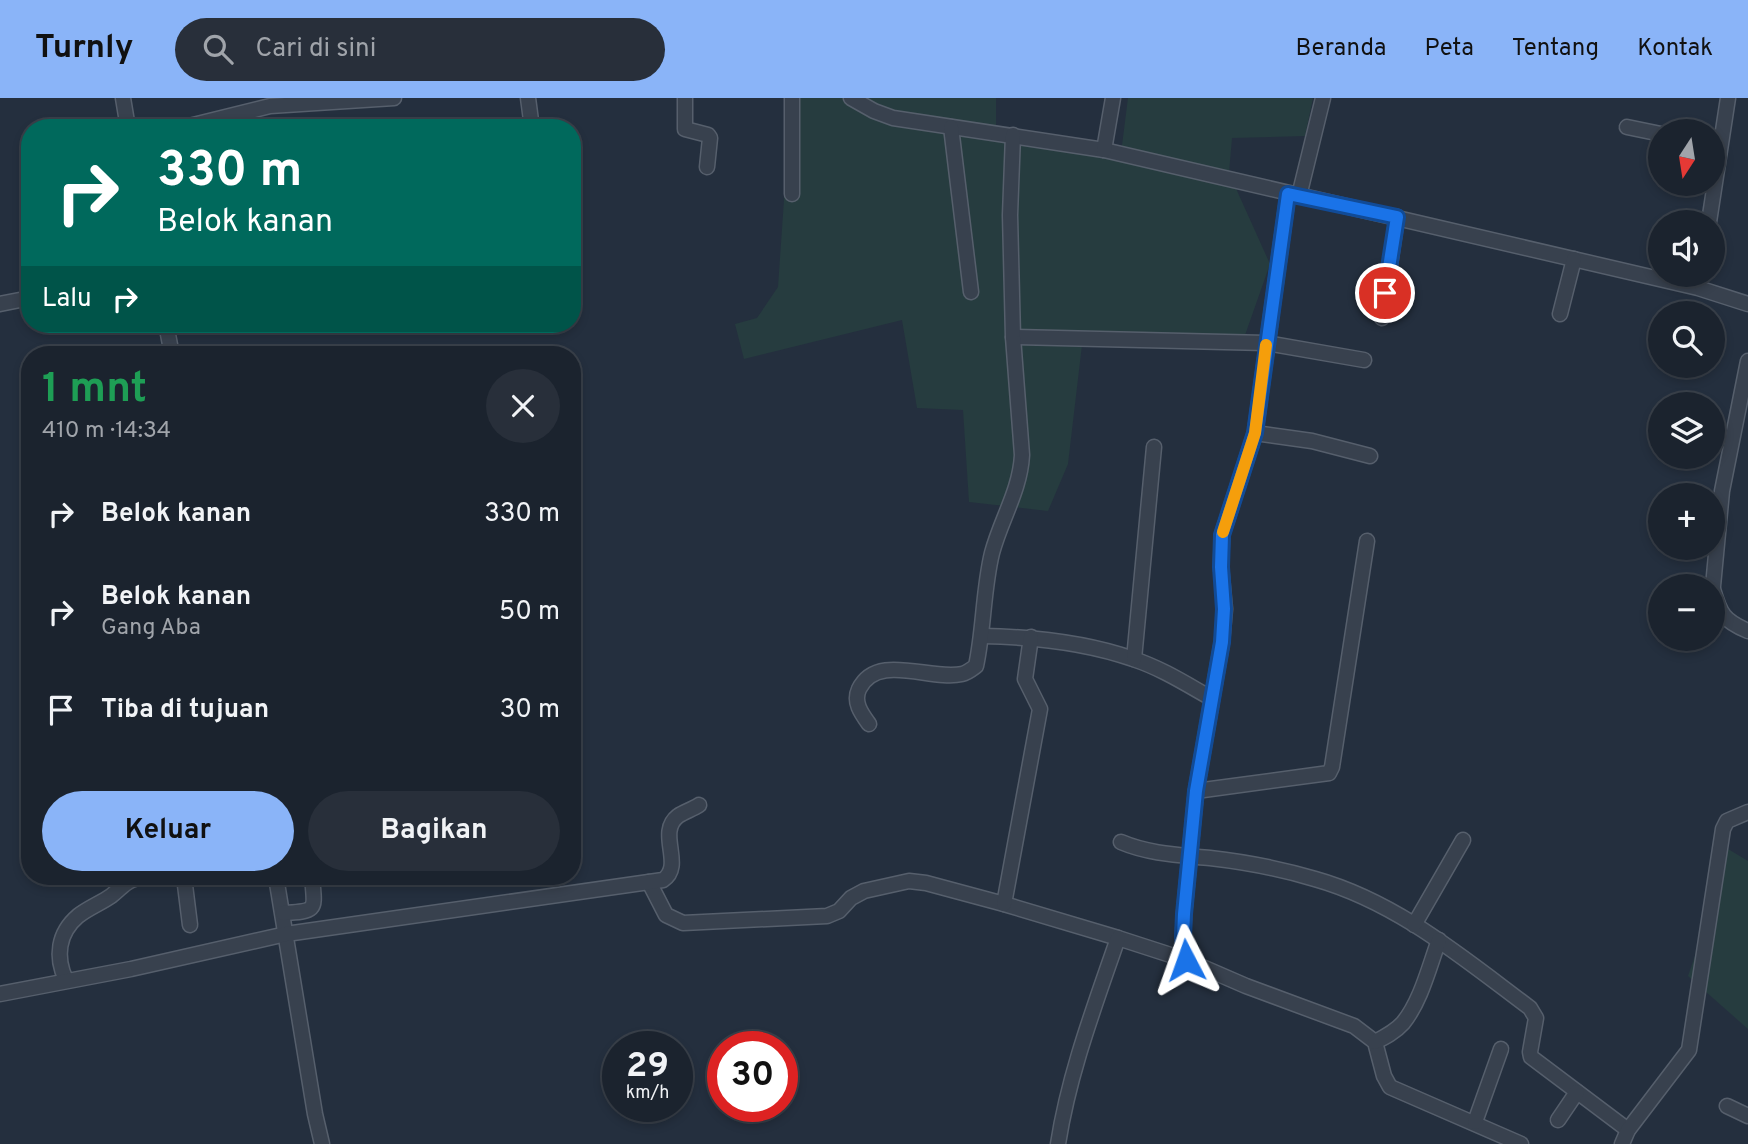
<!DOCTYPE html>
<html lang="id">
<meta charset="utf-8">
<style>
:root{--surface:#1b232e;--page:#282f3a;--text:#f1f3f6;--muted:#a0a4aa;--line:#39404a;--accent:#8ab4f8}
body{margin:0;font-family:Overpass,sans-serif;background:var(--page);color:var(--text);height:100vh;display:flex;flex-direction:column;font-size:26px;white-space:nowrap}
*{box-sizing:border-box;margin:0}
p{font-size:23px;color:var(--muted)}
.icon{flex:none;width:38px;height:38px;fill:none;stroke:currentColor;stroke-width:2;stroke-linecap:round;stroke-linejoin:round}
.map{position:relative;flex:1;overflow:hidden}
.details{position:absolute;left:21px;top:248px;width:560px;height:539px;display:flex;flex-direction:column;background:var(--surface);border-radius:28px;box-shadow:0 4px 10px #0003,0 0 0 2px var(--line)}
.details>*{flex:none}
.banner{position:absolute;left:21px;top:21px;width:560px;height:214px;border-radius:28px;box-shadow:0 4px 10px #0003,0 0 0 2px var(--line);background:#00695c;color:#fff;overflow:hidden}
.needle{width:46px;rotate:192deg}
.fabs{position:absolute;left:1648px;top:21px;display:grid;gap:14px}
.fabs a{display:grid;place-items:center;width:77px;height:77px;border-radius:50%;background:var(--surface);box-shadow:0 4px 10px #0003,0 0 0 2px var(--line);font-size:35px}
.speed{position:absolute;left:602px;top:933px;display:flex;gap:14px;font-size:35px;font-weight:700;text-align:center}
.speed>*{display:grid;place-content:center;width:91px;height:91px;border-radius:50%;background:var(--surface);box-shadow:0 4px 10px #0003,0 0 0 2px var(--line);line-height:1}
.speed small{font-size:18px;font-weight:400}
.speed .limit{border:10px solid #d22;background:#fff;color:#111}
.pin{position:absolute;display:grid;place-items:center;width:60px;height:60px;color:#fff;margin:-30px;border:4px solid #fff;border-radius:50%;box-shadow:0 2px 7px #0007}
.me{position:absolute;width:77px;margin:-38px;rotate:356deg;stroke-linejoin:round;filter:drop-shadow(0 0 5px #0008)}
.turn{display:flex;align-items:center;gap:24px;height:147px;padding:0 21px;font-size:32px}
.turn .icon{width:91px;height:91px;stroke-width:2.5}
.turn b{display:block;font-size:49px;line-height:60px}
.then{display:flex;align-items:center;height:66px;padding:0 21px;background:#0003;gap:14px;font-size:26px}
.round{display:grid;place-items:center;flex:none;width:74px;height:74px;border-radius:37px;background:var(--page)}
.summary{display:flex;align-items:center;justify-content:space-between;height:119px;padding:0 21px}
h1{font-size:42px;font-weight:700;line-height:52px;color:#1e9e55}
.cta{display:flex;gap:14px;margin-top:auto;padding:14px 21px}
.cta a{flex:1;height:80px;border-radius:42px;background:var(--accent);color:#111;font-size:28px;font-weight:700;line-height:80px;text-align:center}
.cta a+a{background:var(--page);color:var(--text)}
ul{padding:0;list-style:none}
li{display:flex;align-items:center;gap:21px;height:98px;padding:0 21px}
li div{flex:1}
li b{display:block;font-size:26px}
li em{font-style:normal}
header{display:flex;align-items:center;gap:42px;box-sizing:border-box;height:98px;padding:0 35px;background:var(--accent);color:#111}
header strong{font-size:33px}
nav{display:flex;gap:38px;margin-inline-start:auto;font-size:24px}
.search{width:490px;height:63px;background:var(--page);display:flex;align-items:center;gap:18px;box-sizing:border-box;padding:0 24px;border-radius:38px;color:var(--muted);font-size:26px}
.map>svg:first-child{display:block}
.green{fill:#263c3f}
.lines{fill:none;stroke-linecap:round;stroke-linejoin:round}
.minor-casing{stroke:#565f6c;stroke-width:17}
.minor{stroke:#38414e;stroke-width:14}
.route-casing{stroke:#114b97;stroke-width:18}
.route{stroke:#1a73e8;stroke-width:12}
.slow{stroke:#f59e0b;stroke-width:12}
</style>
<header>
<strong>Turnly</strong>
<div class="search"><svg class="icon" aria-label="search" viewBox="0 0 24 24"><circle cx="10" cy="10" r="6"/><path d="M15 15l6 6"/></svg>Cari di sini</div>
<nav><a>Beranda</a><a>Peta</a><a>Tentang</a><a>Kontak</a></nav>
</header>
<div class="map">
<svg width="1748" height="1046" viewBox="0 0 1748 1046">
<rect width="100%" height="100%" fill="#242f3e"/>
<g class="green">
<path d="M791,0h205v28l125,27 7,-55h185l-8,38 -73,2 -3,35 41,91 -26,74 -162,7 -14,119 -20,47 -79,-9 -6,-92 -46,-2 -15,-88 -158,39 -9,-35 22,-6 21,-31z"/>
<path d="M1718,745l30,18v168l-60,-53 21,-61z"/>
</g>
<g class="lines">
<g class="minor-casing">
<g id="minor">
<path d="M123,0l5,30"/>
<path d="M528,0l4,30"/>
<path d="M685,0v31l23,6 2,3 -3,29"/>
<path d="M851,0l23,13 19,7 211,32 594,138 50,16"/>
<path d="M951,29l20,165"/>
<path d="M1627,29l34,7"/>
<path d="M181,30l89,-22 124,-8"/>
<path d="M1104,52l9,-52"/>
<path d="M792,96v-96"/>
<path d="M1299,98l24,-98"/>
<path d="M1709,124l19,-124"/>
<path d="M0,206l30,-6"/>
<path d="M1560,216l14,-55"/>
<path d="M1382,220l15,-101"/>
<path d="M166,226l6,31"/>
<path d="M1013,239l253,6 98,17"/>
<path d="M1255,335l57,8 58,15"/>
<path d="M1713,488l9,-95 26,-130"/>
<path d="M1713,491c7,25 11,32 35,42"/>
<path d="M983,538c50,1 102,6 150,23 28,9 53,25 78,39"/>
<path d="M1134,561l20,-212"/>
<path d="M869,626c-8,-11 -16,-22 -10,-35 18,-37 71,-8 103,-15 5,-1 10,-5 14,-8 8,-37 7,-76 16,-113 9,-34 28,-62 30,-98l-9,-118 -3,-122 3,-80"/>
<path d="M1196,693l133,-18 3,-6 35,-226"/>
<path d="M1121,744c28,12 59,13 89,16 35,4 72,11 105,21 82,23 148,79 215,129l6,10 -6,34 1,5 97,73"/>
<path d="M184,779l6,48"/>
<path d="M276,779l39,237 7,30"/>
<path d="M649,784l17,33 17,8 144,-7 12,-5 12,-13 13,-7 45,-10 17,2 78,21 114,34 68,22 60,26 108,40 21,16 9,34 6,11 131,57"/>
<path d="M1004,806l36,-195 -15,-30 6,-42"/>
<path d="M283,815c35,-2 32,-2 29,-36"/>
<path d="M1414,827l49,-85"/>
<path d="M1186,862l-3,-23 1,-23 12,-123 26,-149 3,-33 -4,-42 1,-32 33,-102 33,-239"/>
<path d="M66,882c-11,-23 -8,-47 12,-64 10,-8 23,-13 33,-20 14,-11 13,-15 32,-19"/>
<path d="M0,896l131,-25 155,-35 377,-54c22,-15 -7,-47 15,-64 6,-4 15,-7 21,-11"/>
<path d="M1375,944c10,-5 20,-10 28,-19 18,-22 26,-56 36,-83"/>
<path d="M1727,1008l21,10"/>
<path d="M1558,1022l19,-28"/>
<path d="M1475,1024l26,-73"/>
<path d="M1058,1046c11,-71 37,-139 60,-206"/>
<path d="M1622,1046l6,-14 61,-80 34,-221 4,-8 21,-9"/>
</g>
</g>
<use href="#minor" class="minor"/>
</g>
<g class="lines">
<g class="route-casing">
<path id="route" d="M1186,862l-3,-23 1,-23 12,-123 26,-149 2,-33 -3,-42 1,-32 33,-102 33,-239 109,23 -12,76"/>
</g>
<use href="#route" class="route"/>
<path class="slow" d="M1223,434l32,-99 11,-88"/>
</g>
</svg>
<div class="fabs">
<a><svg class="needle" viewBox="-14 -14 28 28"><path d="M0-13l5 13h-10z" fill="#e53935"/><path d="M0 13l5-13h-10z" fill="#a0a4aa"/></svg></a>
<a><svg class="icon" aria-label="sound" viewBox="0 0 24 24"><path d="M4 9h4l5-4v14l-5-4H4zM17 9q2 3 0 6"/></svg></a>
<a><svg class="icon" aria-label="search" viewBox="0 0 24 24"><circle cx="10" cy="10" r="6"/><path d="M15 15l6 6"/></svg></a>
<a><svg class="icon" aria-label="layers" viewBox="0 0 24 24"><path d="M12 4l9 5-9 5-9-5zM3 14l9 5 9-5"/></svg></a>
<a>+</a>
<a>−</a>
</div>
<div class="speed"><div>29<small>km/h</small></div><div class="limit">30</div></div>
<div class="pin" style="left:1385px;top:195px;background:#d93025"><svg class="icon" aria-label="arrive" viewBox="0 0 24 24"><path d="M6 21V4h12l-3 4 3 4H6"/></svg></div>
<svg class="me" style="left:1186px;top:862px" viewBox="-20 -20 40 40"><path d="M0-17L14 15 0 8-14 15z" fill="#1a73e8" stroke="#fff" stroke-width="4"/></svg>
<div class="banner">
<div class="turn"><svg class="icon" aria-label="right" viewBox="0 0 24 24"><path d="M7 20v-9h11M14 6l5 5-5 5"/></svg><div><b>330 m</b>Belok kanan</div></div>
<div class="then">Lalu<svg class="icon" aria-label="right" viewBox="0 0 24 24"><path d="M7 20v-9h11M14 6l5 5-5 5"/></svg></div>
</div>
<section class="details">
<div class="summary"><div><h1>1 mnt</h1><p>410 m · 14:34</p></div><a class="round"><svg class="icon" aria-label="close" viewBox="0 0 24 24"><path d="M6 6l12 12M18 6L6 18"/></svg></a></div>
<ul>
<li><svg class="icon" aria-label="right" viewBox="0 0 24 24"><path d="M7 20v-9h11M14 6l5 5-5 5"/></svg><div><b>Belok kanan</b></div><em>330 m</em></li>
<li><svg class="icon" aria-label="right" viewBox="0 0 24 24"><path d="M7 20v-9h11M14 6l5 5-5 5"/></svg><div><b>Belok kanan</b><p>Gang Aba</p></div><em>50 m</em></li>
<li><svg class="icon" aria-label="arrive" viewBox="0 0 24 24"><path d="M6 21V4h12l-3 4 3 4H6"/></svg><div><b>Tiba di tujuan</b></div><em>30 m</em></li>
</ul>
<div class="cta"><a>Keluar</a><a>Bagikan</a></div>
</section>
</div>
